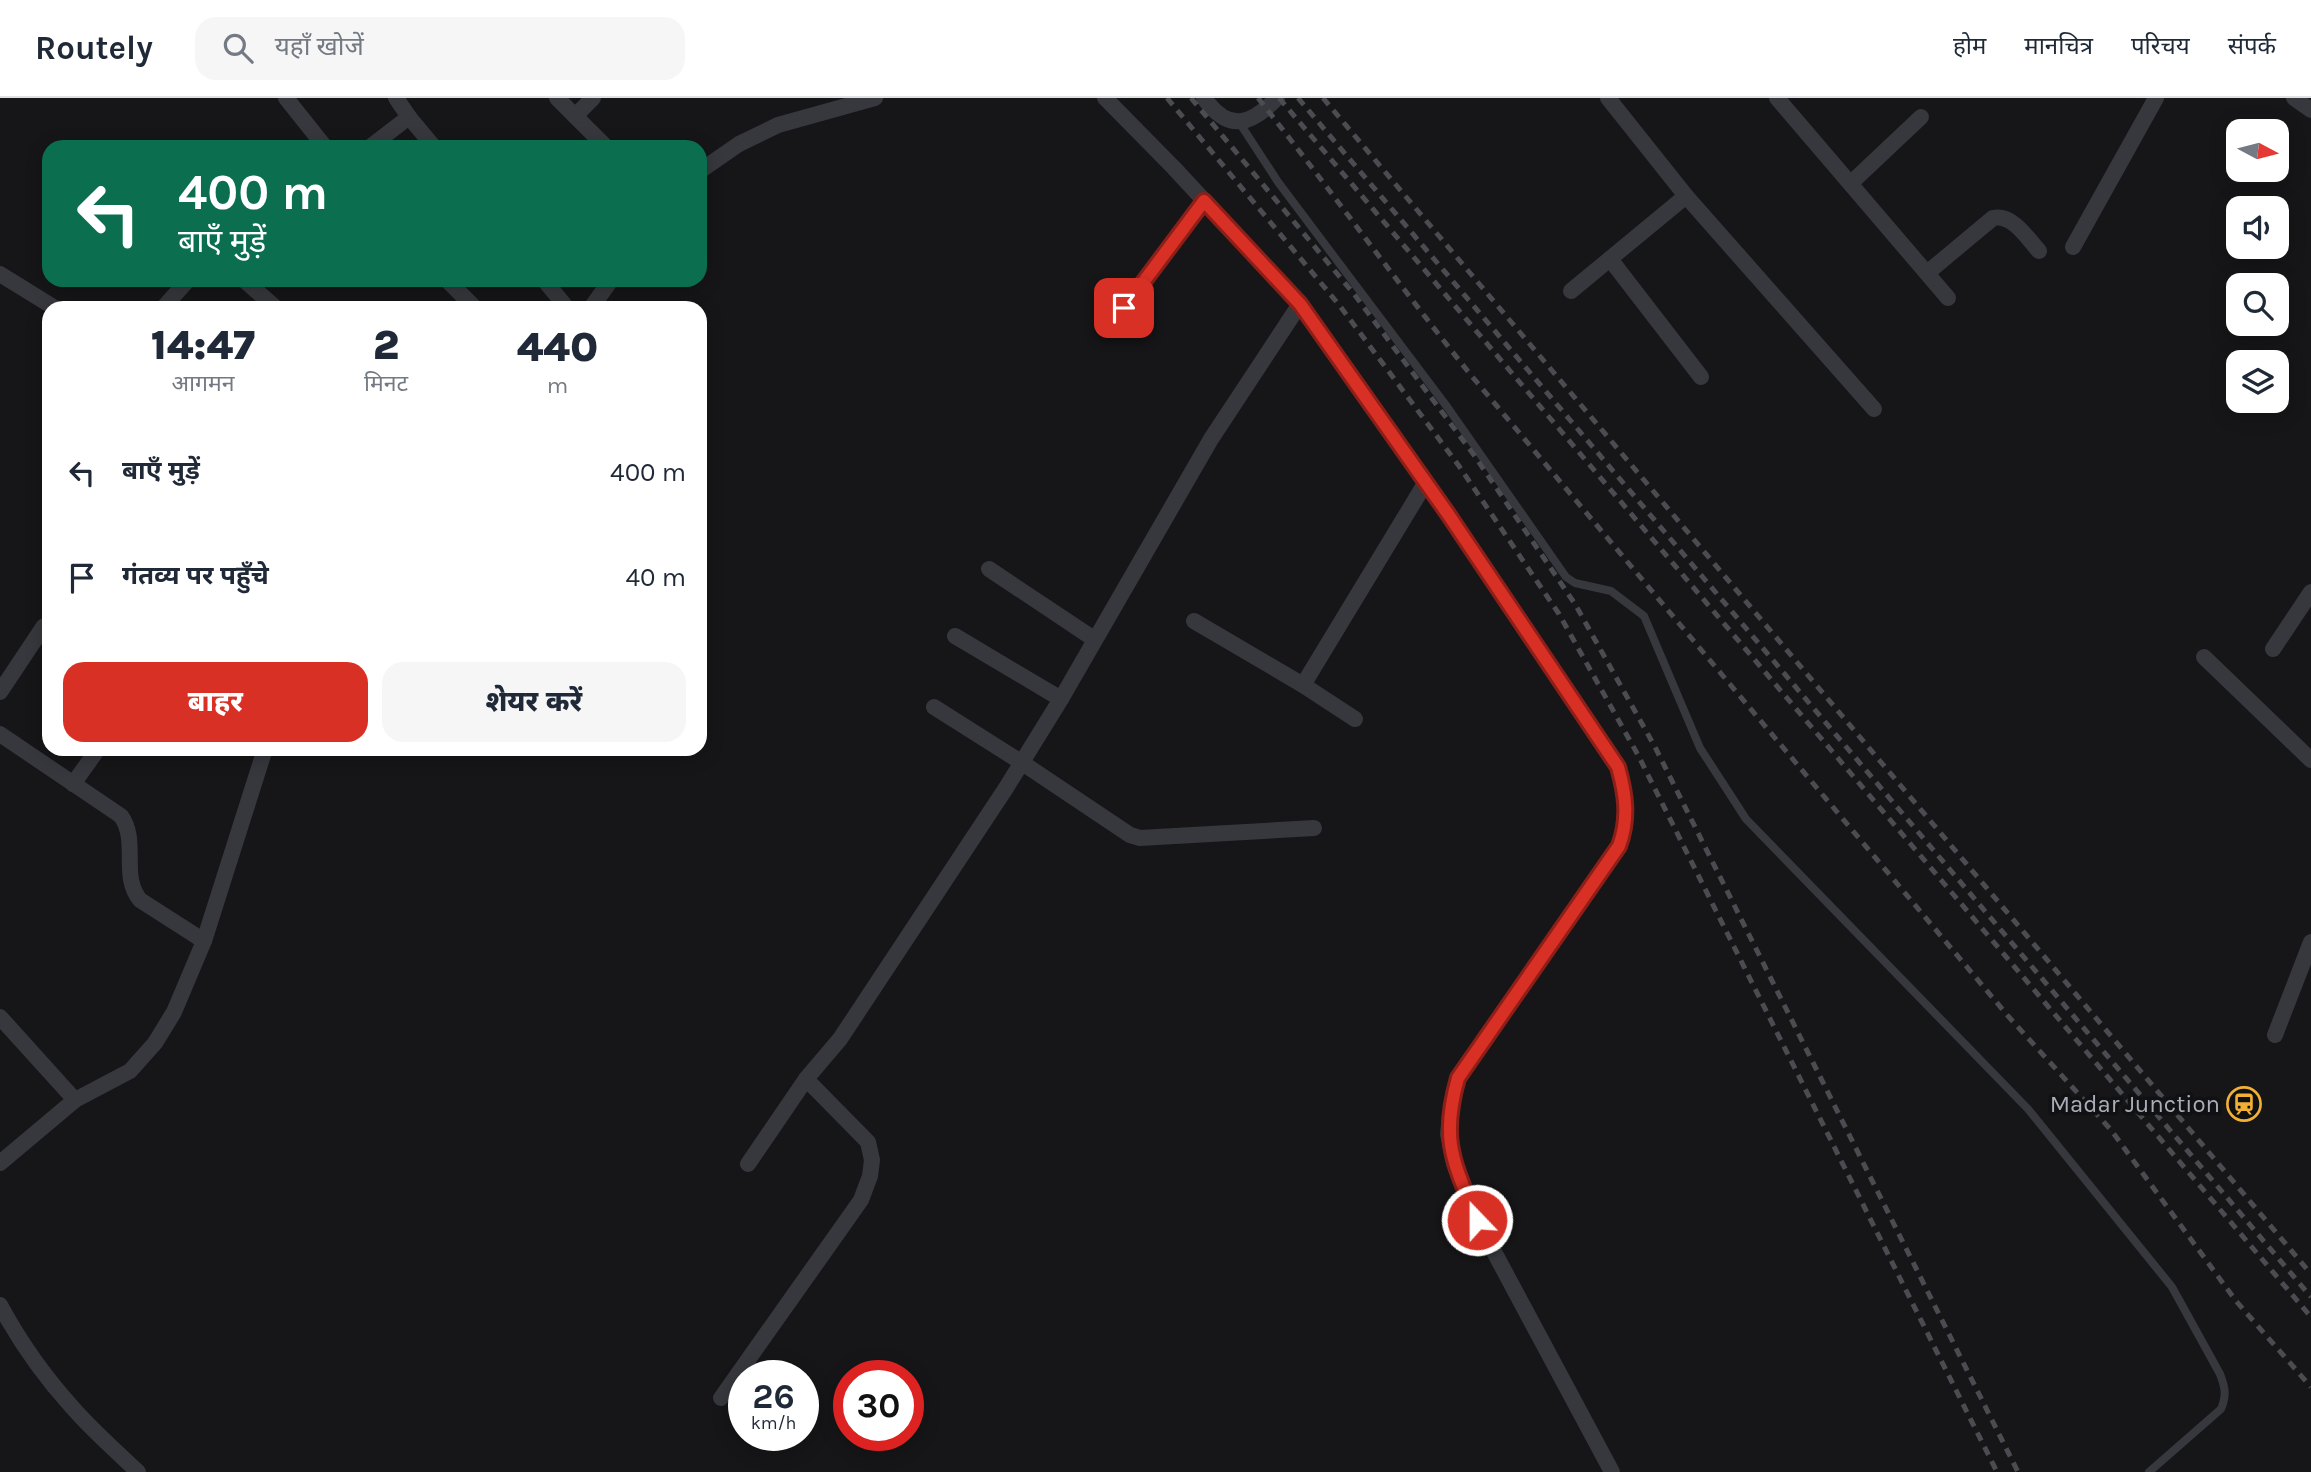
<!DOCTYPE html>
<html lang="hi">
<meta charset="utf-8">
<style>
:root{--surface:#fff;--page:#f6f6f7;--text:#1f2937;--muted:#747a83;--line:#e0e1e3;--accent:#d93025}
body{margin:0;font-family:Karla,"Noto Sans Devanagari",sans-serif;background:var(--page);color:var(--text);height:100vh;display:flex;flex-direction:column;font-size:26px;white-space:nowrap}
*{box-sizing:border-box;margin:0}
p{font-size:23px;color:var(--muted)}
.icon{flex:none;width:38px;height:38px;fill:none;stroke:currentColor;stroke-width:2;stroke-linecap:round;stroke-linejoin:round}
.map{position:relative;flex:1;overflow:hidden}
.side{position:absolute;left:42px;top:203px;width:665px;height:455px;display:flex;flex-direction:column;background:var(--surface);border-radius:21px;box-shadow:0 4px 18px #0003}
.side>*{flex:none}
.guide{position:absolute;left:42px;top:42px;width:665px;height:147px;border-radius:21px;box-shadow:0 4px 18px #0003;background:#0b6e4f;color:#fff;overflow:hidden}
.needle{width:46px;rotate:97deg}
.buttons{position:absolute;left:2226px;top:21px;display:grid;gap:14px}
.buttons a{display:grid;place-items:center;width:63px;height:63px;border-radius:14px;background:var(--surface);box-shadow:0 4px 18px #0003;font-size:35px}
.speed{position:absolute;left:728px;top:1262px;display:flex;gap:14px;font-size:35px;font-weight:700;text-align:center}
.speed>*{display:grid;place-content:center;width:91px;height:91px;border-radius:50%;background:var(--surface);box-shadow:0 4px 18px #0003;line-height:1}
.speed small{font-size:18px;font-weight:400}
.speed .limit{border:10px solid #d22;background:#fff;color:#111}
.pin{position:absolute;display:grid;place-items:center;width:60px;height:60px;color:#fff;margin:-30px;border-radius:14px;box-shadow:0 4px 10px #0006}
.me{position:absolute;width:77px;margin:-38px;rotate:338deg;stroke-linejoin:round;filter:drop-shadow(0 0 5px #0008)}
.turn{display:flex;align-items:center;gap:24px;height:147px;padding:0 21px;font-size:32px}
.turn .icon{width:91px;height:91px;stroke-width:2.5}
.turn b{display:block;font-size:49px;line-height:60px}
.eta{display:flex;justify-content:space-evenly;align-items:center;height:119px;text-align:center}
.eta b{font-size:42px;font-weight:800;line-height:49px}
.primary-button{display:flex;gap:14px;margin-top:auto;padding:14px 21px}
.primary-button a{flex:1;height:80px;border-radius:21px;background:var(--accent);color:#fff;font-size:28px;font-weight:800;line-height:80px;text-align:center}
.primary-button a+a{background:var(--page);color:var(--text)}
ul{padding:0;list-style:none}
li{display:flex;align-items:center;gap:21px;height:105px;padding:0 21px}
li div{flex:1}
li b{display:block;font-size:26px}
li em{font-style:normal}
header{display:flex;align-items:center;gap:42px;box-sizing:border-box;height:98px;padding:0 35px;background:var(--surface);border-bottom:2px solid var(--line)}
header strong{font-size:33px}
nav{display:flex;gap:38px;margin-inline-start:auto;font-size:24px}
.search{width:490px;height:63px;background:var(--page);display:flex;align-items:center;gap:18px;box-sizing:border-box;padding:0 24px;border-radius:21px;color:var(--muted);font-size:26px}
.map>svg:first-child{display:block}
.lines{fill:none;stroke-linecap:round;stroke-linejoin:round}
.lane{stroke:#37383d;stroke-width:8}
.street{stroke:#37383d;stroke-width:16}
.rail{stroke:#4a4c52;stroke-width:5;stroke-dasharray:9 7;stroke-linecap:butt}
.route-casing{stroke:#8d1f18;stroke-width:18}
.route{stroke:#d93025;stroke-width:12}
.labels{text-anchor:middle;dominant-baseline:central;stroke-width:7;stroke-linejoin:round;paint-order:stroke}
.poi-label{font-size:24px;fill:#a8adb8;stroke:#111113;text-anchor:end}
</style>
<header>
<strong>Routely</strong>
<div class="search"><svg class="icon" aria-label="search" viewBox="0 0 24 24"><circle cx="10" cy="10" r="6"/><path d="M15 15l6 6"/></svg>यहाँ खोजें</div>
<nav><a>होम</a><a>मानचित्र</a><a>परिचय</a><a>संपर्क</a></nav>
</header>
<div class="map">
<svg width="2311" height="1374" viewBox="0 0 2311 1374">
<rect width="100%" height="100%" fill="#161618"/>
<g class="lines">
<path class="lane" d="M1239,24l39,60 170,226 118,169 9,6 36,8 33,25 56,132 46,71 282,290 144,178 48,87c5,13 7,21 1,35l-72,63"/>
<g class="street">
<path d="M286,0l39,49"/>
<path d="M557,0l49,49"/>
<path d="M1105,0l69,70 126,136 148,210 170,253c8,28 11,52 1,79l-161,232 -7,27 -3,29 6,30 23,56 135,252"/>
<path d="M1204,0c25,35 47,27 73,0"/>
<path d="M1608,0l78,98 188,213"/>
<path d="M1777,0l171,200"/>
<path d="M2294,0l17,12"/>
<path d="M575,18l18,-18"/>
<path d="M409,19l25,30"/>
<path d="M370,49l39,-30 -13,-19"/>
<path d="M700,73l39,-27 39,-19 97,-27"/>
<path d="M1851,85l70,-66"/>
<path d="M2073,149l83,-149"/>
<path d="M1610,161l91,118"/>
<path d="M1927,175l66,-55c20,-4 34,20 46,33"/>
<path d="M0,176l55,34"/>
<path d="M244,182l32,28"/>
<path d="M447,182l28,28"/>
<path d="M544,182l23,28"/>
<path d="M1571,193l115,-95"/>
<path d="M163,210l25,-28"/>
<path d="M591,210l20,-28"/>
<path d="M1124,210l80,-107"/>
<path d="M989,471l105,70"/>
<path d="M1194,523l109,64 52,34"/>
<path d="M955,538l106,63"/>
<path d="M2273,551l38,-57"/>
<path d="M2204,559l107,103"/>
<path d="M1303,587l123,-203"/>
<path d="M0,594l44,-66"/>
<path d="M934,609l87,55 109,73 10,3 174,-10"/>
<path d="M0,636l121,82c18,25 -1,60 19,84l64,41"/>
<path d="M73,686l25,-35"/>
<path d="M0,919l75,83"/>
<path d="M2275,937l36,-93"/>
<path d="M0,1065l75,-63 55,-29 25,-28 19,-31 30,-71 61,-192"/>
<path d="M748,1066l58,-85 34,-40 166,-251 55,-89 150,-260 89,-135"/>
<path d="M0,1207c20,37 44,71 72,102 20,23 44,44 66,65"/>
<path d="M721,1300l140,-198 9,-24 2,-16 -4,-18 -62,-63"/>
</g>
<g class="rail">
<path d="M1167,0l173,208 119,160 100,148 79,141 359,717"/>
<path d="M1191,0l163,196 120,161 101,149 80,143 363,725"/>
<path d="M1258,0c72,91 140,186 212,276l538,642 103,114 125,171 75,86"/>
<path d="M1279,0l1032,1219"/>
<path d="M1298,0l1013,1199"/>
<path d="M1323,0l988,1176"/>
</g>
</g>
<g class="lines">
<g class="route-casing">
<path id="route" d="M1124,210l80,-107 96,103 148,210 170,253c8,28 11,52 1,79l-161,232c-18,63 -4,85 19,142"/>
</g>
<use href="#route" class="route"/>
</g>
<defs>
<g id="station-ring" transform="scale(1.75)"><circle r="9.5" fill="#111113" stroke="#f2b134" stroke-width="1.5"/><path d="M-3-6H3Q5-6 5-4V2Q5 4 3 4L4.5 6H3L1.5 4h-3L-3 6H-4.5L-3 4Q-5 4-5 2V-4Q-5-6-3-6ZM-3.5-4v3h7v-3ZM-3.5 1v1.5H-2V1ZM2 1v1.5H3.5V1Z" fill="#f2b134"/></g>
</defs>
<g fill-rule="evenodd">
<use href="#station-ring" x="2244" y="1006"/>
</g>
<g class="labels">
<g class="poi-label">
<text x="2220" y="1006">Madar Junction</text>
</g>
</g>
</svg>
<div class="buttons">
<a><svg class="needle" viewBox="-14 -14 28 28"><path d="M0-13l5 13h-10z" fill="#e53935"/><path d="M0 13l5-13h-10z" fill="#747a83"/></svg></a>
<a><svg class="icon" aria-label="sound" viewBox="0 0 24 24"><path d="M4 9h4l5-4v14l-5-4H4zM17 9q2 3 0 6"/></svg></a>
<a><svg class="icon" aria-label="search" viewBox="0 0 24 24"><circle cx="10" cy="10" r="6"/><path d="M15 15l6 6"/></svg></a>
<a><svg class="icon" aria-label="layers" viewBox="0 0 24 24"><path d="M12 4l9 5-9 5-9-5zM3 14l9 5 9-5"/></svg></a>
</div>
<div class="speed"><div>26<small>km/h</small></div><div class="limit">30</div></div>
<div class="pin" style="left:1124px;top:210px;background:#d93025"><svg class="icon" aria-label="arrive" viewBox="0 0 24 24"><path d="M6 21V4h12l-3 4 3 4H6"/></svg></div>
<svg class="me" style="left:1477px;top:1122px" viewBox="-20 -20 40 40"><circle r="17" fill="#d93025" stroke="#fff" stroke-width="3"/><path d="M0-11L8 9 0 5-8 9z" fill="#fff"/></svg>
<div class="guide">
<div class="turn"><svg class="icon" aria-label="left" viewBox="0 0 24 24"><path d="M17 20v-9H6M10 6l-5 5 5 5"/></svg><div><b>400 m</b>बाएँ मुड़ें</div></div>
</div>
<section class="side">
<div class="eta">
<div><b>14:47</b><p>आगमन</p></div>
<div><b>2</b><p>मिनट</p></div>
<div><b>440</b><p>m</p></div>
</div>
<ul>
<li><svg class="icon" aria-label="left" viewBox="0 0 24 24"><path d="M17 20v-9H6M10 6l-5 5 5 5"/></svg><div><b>बाएँ मुड़ें</b></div><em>400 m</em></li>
<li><svg class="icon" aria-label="arrive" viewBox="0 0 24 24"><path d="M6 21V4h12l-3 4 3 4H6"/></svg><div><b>गंतव्य पर पहुँचे</b></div><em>40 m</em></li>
</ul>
<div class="primary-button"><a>बाहर</a><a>शेयर करें</a></div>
</section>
</div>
